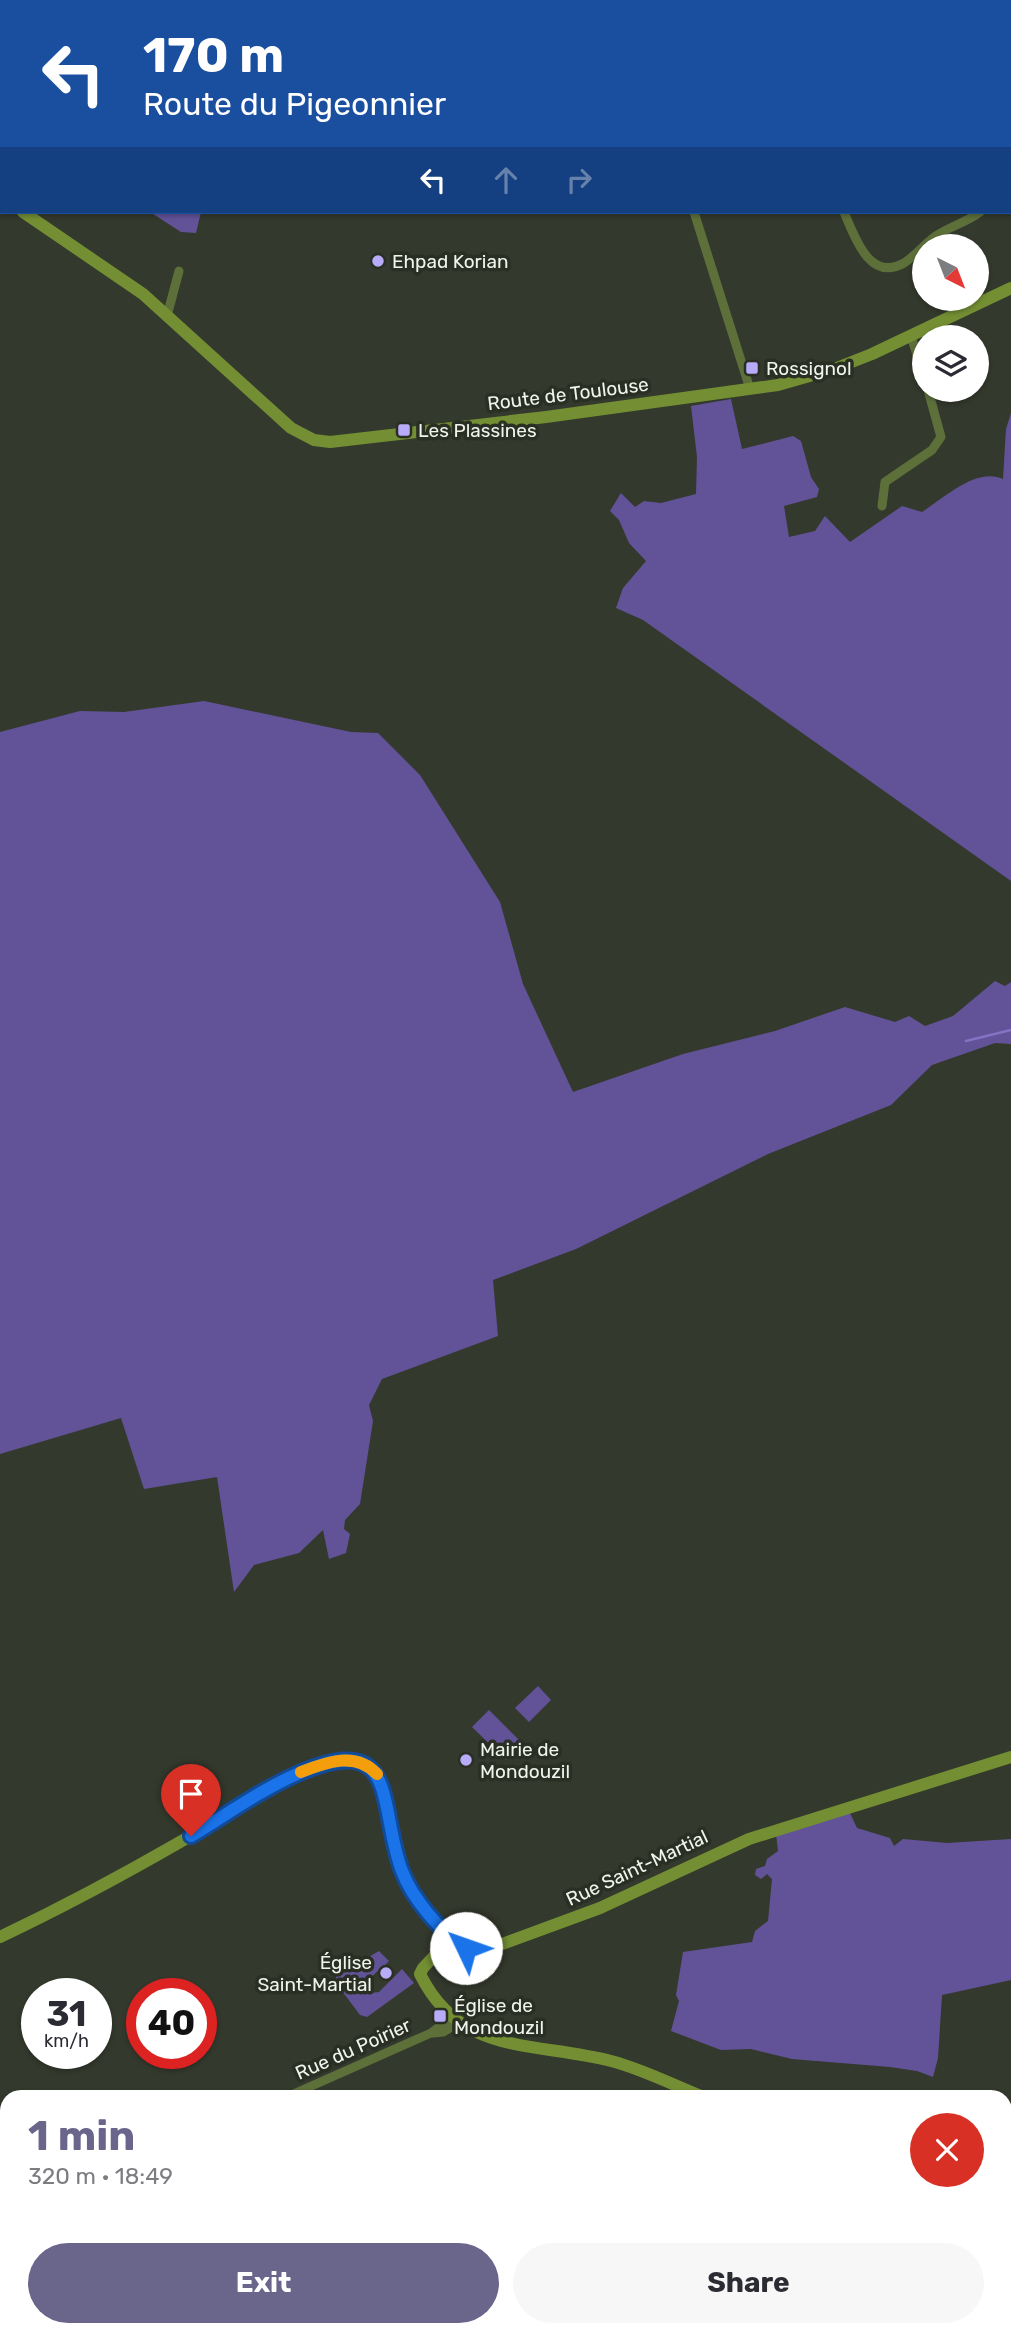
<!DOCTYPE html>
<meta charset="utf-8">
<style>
:root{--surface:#fff;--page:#f7f7f7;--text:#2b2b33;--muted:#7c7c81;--accent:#6a658b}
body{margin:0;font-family:Rubik,sans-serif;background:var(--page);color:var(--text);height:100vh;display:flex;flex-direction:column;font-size:26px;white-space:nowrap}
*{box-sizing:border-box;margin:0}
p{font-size:23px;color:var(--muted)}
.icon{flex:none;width:38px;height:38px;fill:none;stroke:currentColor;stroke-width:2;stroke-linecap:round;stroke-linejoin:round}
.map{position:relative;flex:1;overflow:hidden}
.drawer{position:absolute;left:0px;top:2090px;width:1012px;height:247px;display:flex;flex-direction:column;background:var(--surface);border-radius:21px 21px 0 0;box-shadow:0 2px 5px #0004}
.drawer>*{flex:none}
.guide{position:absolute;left:0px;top:0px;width:1012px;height:214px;box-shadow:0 2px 5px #0004;background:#1a4fa0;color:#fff;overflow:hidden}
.needle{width:46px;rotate:138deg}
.controls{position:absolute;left:912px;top:234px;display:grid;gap:14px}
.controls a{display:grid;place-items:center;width:77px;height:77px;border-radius:50%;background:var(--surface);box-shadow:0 2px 5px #0004;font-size:35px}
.speed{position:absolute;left:21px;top:1978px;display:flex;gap:14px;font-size:35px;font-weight:700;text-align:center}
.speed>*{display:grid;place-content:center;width:91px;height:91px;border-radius:50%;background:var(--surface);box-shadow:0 2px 5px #0004;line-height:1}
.speed small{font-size:18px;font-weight:400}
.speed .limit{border:10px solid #d22;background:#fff;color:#111}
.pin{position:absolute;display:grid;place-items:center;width:60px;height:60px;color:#fff;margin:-72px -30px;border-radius:50% 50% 50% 0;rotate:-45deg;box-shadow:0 0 7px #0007}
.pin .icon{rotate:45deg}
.me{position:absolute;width:77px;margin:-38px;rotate:312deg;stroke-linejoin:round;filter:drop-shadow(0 0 5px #0008)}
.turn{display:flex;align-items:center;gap:24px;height:147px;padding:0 28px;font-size:32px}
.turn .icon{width:91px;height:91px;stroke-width:2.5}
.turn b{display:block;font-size:49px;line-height:60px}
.lanes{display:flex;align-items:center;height:66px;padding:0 28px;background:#0003;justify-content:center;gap:35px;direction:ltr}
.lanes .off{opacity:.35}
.round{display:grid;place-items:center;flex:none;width:74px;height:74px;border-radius:37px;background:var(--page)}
.summary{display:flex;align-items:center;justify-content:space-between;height:119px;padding:0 28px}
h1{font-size:42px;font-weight:700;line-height:52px;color:var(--accent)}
.cta{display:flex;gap:14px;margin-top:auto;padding:14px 28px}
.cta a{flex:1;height:80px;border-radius:42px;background:var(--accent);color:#fff;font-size:28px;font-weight:700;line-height:80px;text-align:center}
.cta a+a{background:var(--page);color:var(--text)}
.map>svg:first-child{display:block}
.green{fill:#625399}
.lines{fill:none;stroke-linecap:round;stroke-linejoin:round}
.stream{stroke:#8373c3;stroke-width:2.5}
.street{stroke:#5e703a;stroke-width:9}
.secondary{stroke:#748f33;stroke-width:12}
.route-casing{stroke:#114b97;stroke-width:18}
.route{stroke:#1a73e8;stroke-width:12}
.slow{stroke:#f59e0b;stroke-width:12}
.poi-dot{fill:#b8abf7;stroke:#2a2f23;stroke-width:2.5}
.labels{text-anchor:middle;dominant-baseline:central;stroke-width:7;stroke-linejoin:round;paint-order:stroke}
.poi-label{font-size:19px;fill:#f1f4ed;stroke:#2a2f23;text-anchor:start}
.street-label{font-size:19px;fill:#f1f4ed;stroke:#2a2f23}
</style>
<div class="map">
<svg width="1011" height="2335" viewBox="0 0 1011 2335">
<rect width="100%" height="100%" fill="#34392d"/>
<g class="green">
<path d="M150,212h51l-5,21 -15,-1z"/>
<path d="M731,399l11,50 51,-13 8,5 10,36 8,12 -2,8 -33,9 5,31 26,-6 10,-15 25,26 52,-36 20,6c22,-14 54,-45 81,-33l3,-50 5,-16v468l-368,-261 -27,-12 7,-20 23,-27 -17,-18 -10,-23 -9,-9 11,-18 14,14 9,-6 17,2 35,-9 1,-37 -6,-51z"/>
<path d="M204,701l147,31 27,1 42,42 80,127 23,82 50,108 110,-38 92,-23 70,-24 50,15 14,-6 16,10 28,-10 42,-35 10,5 6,-4v62l-16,-1 -63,22 -41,40 -123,49 -192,95 -83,31 5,56 -116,43 -13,26 4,16 -13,83 -15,16 -1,9 6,5 -4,19 -17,6 -6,-29 -24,23 -45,12 -20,27 -17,-115 -73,12 -23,-71 -121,36v-722l80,-21 44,1z"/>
<path d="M538,1686l13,14 -22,22 -14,-14z"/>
<path d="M489,1710l33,33 -16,17 -34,-33z"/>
<path d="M849,1811l8,17 33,10 4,8 9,-7 44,4 64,-4v141l-69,15 -4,63 -5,19 -16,-6 -27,-4 -98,-8 -41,-10 -30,1 -50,-19 8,-30 -3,-6 7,-43 69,-10 3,-11 13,-10 4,-42 -5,-5 -6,5 -6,-4 1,-6 9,-3 2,-7 11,-8 -2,-17z"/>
<path d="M379,1951l10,10c-12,13 -22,13 -19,32l9,-1 23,-23 12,14 -47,34 -7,-2 -24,-32v-7z"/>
</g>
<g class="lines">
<g class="stream">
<path d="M1010,53h1"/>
<path d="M966,1041l45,-11"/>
</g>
<g class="street">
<path d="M626,2l3,-2"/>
<path d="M878,2l2,-2"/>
<path d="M1010,174l1,-2"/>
<path d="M694,212l56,177"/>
<path d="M844,212c10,23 25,71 60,51 11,-7 19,-17 29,-25 14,-11 33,-15 47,-26"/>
<path d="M167,316l12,-45"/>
<path d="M911,336l13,41"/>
<path d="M882,506l3,-24 47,-32 9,-13 -13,-47"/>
<path d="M433,2033l10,-1 14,-8"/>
<path d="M289,2096l142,-63 20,-15"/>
<path d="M1004,2311l7,-4"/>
<path d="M957,2335l11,-6"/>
</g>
<g class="secondary">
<path d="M0,198l2,1"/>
<path d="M23,212l120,82 148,134 23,12 16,2 216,-25 232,-32 56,-16 38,-15 139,-66"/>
<path d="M0,1937c61,-29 121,-61 180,-95 48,-27 112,-80 167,-82 18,-1 30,11 36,27 6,27 9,55 18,81 9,28 51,81 82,83l117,-43 149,-69 262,-82"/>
<path d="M452,1937l-29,31 -3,6c41,83 114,67 191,87 31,8 60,23 90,35"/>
<path d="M1004,2196l7,2"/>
</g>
</g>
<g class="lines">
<g class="route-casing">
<path id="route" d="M191,1836c35,-21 68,-45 106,-62 104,-45 80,31 105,97 10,27 39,62 64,77"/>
</g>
<use href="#route" class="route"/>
<path class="slow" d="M301,1772c26,-10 55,-21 76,2"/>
</g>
<g class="poi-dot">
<circle cx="378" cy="261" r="7"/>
<rect x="745" y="361" width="14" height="14" rx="3.5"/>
<rect x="397" y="423" width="14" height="14" rx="3.5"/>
<circle cx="466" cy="1760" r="7"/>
<circle cx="386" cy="1973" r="7"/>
<rect x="433" y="2009" width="14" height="14" rx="3.5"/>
</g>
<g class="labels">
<g class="poi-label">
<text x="392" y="261">Ehpad Korian</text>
<text x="766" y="368">Rossignol</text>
<text x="418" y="430">Les Plassines</text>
<text x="480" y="1749">Mairie de<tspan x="480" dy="22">Mondouzil</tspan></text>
<text x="372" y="1962" text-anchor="end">Église<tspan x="372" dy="22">Saint-Martial</tspan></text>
<text x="454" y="2005">Église de<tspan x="454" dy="22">Mondouzil</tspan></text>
</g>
<g class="street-label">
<text transform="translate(568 394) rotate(-7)">Route de Toulouse</text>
<text transform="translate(637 1868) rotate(-25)">Rue Saint-Martial</text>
<text transform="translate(353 2049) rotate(-24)">Rue du Poirier</text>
</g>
</g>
</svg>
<div class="controls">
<a><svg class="needle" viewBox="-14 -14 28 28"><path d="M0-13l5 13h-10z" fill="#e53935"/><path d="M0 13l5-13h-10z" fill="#7c7c81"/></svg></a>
<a><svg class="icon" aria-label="layers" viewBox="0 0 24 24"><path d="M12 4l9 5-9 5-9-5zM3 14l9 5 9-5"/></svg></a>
</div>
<div class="speed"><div>31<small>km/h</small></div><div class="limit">40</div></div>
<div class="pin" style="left:191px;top:1836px;background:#d93025"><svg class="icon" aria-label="arrive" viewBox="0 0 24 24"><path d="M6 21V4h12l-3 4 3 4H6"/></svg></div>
<svg class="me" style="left:466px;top:1948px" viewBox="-20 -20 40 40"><circle r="19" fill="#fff"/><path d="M0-13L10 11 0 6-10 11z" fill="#1a73e8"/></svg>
<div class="guide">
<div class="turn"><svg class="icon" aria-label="left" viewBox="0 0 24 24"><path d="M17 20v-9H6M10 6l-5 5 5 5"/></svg><div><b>170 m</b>Route du Pigeonnier</div></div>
<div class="lanes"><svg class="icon" aria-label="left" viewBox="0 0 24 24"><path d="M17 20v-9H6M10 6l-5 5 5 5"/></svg><svg class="icon off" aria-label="ahead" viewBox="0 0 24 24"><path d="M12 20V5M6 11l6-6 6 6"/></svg><svg class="icon off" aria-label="right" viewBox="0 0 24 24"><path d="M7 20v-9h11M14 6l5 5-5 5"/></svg></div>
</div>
<section class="drawer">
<div class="summary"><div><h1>1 min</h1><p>320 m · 18:49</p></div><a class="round" style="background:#d93025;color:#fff"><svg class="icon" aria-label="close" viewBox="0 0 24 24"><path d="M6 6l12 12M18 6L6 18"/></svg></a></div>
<div class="cta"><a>Exit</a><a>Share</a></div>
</section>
</div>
